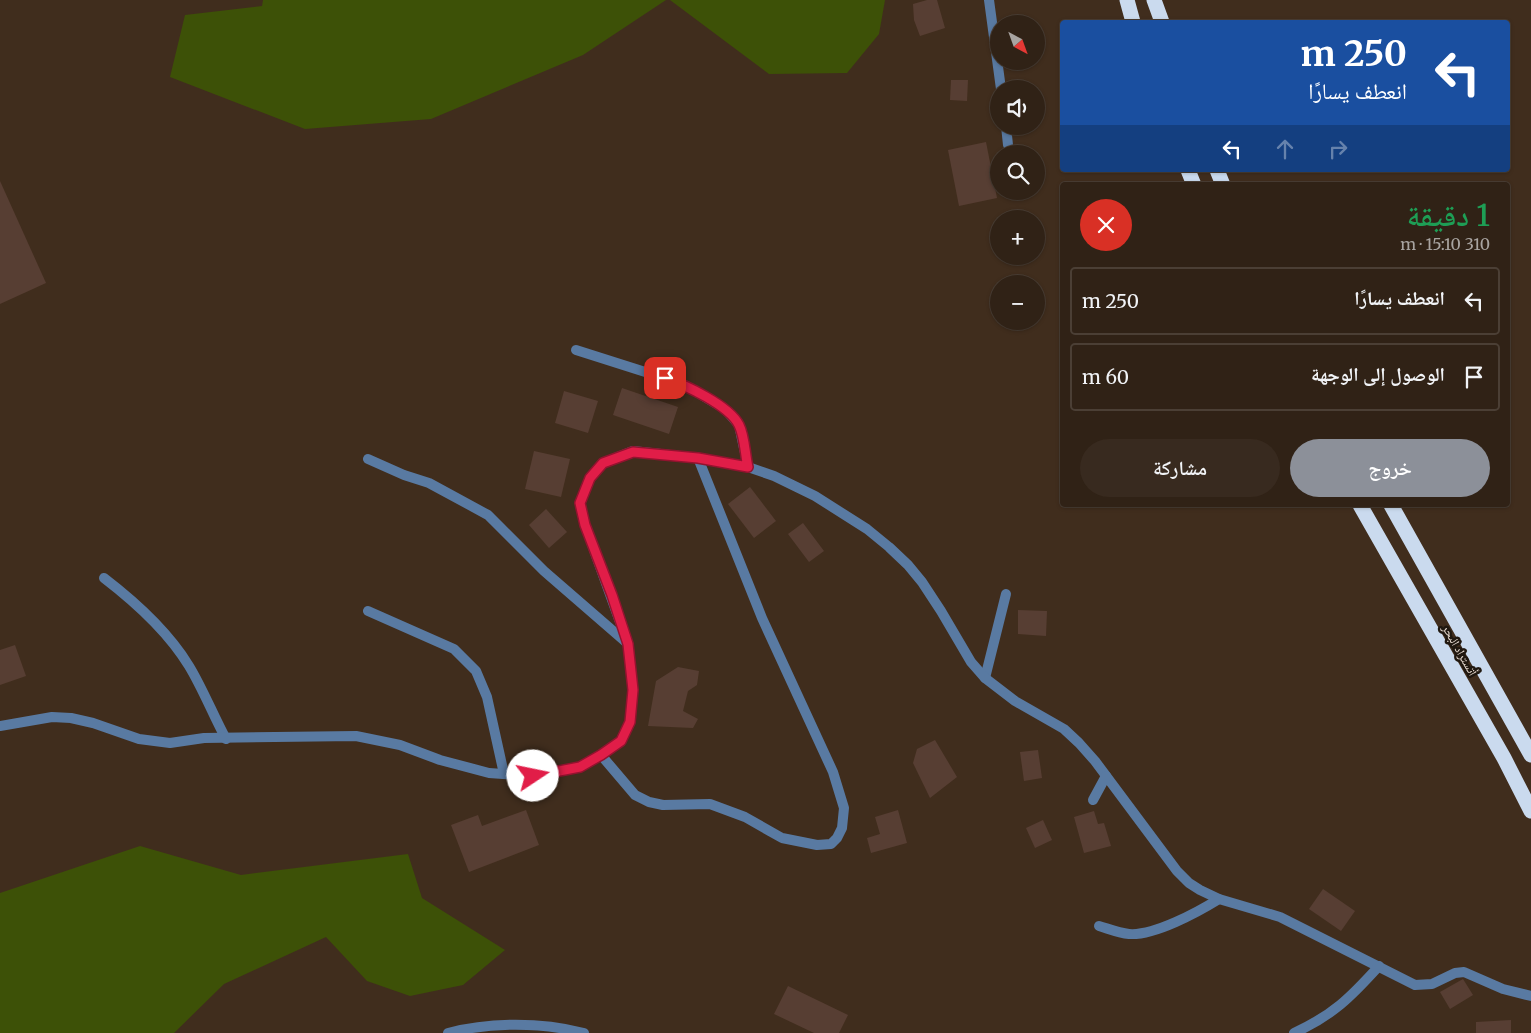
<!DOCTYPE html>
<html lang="ar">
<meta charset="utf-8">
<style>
:root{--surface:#302216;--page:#382a1f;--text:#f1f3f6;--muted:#a8a4a1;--line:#4b3f35;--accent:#8c9099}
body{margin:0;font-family:Merriweather,"Noto Naskh Arabic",serif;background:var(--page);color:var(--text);direction:rtl;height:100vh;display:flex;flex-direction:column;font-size:19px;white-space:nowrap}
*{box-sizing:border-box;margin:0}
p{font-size:16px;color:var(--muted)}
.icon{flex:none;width:28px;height:28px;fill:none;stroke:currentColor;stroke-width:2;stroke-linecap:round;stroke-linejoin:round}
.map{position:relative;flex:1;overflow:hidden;direction:ltr}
.sheet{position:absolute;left:1060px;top:182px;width:450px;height:325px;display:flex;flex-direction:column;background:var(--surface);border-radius:5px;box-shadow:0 1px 4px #0004,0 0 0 1px var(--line);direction:rtl}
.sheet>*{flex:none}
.top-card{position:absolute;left:1060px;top:20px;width:450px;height:152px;border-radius:5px;box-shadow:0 1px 4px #0004,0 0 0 1px var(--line);direction:rtl;background:#1a4fa0;color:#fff;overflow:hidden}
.needle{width:32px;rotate:139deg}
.buttons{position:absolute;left:990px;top:15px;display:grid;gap:10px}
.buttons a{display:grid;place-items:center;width:55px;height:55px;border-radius:50%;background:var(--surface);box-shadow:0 1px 4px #0004,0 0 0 1px var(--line);font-size:25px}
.pin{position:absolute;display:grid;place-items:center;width:42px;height:42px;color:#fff;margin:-21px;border-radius:10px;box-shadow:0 2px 8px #0006}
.me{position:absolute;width:55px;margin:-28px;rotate:79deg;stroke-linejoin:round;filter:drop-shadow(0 0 4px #0008)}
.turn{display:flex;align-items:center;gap:18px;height:105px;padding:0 20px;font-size:22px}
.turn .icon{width:65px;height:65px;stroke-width:2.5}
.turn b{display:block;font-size:35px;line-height:42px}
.lanes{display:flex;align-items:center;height:48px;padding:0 20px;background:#0003;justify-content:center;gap:25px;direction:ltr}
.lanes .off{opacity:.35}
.round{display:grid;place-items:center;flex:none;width:52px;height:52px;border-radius:26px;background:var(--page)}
.overview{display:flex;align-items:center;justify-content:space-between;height:85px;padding:0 20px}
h1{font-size:30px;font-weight:600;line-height:38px;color:#1e9e55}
.button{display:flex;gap:10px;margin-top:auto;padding:10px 20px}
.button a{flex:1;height:58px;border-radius:30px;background:var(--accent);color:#fff;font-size:20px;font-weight:600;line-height:58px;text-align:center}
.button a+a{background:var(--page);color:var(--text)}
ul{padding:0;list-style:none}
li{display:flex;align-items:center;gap:15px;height:68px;margin:0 10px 8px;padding:0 10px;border:2px solid var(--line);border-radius:5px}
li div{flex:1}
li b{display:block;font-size:19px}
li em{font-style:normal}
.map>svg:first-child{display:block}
.green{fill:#3d5107}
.building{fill:#573e33}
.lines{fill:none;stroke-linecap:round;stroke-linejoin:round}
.minor{stroke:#597aa2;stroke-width:10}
.motorway{stroke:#cadaee;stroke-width:15}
.route-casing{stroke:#92132f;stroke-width:12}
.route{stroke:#e11d48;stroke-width:9}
.labels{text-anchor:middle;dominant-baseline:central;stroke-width:5;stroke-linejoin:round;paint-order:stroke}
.street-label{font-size:12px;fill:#ebded4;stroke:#201810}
</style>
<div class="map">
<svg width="1531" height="1033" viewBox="0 0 1531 1033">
<rect width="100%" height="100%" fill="#402d1d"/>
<g class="green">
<path d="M263,0h403l-83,55 -152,64 -126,10 -135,-52 15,-62 77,-9z"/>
<path d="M670,0h215l-6,34 -32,39 -78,1z"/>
<path d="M140,846l101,29 167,-21 14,44 83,52 -42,35 -53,11 -43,-15 -41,-44 -102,47 -50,49h-174v-140z"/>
</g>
<g class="building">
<path d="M927,0h10l8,28 -25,8 -6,-16 -1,-16z"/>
<path d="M951,80h17l-1,21 -17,-1z"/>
<path d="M986,142l11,56 -38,8 -11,-56z"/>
<path d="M0,181l46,102 -46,21z"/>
<path d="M622,388l56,19 -9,27 -56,-19z"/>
<path d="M564,391l34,10 -10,32 -33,-10z"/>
<path d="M534,451l36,8 -9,38 -36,-8z"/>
<path d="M750,487l26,34 -22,17 -26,-34z"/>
<path d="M546,509l21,23 -18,16 -20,-23z"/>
<path d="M803,523l21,28 -15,11 -21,-28z"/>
<path d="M1018,610l29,1 -1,25 -28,-2z"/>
<path d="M15,645l11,31 -26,9v-35z"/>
<path d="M678,667l21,4 -2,14 -9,6 -5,20 15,8 -5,9 -45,-2 8,-45z"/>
<path d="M935,740l22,37 -27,21 -17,-35 4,-14z"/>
<path d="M1038,750l4,28 -18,3 -4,-29z"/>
<path d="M526,810l13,35 -70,27 -18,-47 27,-10 4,11z"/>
<path d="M898,810l9,33 -36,10 -4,-15 13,-4 -5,-17z"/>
<path d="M1094,811l4,13 6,-1 7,23 -27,7 -10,-36z"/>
<path d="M1043,820l9,20 -17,8 -9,-20z"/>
<path d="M1323,889l32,22 -14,20 -32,-22z"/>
<path d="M1463,979l10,16 -23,14 -10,-17z"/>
<path d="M788,986l60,29 -9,18h-25l-40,-19z"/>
<path d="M1511,1020v13h-35v-11z"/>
</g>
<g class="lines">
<g class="minor">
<path d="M989,0l12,89"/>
<path d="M1006,126l2,19"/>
<path d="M576,350l107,34 42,25 14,16 9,42"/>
<path d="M368,459l36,16 25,8 59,32 56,56 83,72"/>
<path d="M104,578c30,23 65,55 85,88 14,23 24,49 37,73"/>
<path d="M368,611l86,38 22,22 11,26 17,77"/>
<path d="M985,678l21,-84"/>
<path d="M0,726l52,-9 19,1 22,5 46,16 31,4 34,-5 152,-2 44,9 40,15 49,13 44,3 47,-9 21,-12 20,-14 9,-19 3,-32 -5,-46 -43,-119 -5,-22 10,-25 13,-15 30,-12 65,7 50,9 26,9 41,20 52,33 22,18 19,18 14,17 19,29 30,51 14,16 30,23 49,28 15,14 16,18 82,110 12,12 11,7 19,9 61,18 135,68 17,-1 23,-11 9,-1 39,17 28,7"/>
<path d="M601,755l34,40 14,7 14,3 47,-1 35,13 37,21 35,7 14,-1 6,-6 5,-10 2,-20 -11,-36 -71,-154 -64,-160"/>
<path d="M1093,800l13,-24"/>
<path d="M1099,926c10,3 20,7 30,8 25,2 69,-22 90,-35"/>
<path d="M448,1033c42,-11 93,-11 136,0"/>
<path d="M1294,1033c39,-18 56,-35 85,-67"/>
</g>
<g class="motorway">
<path d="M1127,0l6,22"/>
<path d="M1154,0l8,22"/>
<path d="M1188,170l6,15"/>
<path d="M1217,170l6,15"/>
<path d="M1360,505l144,253 27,53"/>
<path d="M1391,505l140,250"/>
</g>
</g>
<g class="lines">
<g class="route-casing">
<path id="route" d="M533,776l47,-9 21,-12 20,-14 9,-19 3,-32 -5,-46 -16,-49 -27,-70 -5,-22 10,-25 13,-15 30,-11 65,6 50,9c-3,-12 -3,-30 -9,-42 -10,-20 -54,-40 -74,-47"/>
</g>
<use href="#route" class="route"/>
</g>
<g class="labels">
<g class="street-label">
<text transform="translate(1460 650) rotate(60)">أتستراد البحر</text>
</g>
</g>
</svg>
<div class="buttons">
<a><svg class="needle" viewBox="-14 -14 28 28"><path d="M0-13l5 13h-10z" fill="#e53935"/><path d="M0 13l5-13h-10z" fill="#a8a4a1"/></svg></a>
<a><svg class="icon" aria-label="sound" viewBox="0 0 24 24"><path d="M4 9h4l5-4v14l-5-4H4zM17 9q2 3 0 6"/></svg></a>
<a><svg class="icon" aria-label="search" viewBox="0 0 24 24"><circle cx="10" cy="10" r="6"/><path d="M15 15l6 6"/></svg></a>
<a>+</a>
<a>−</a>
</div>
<div class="pin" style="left:665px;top:378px;background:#d93025"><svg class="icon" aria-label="arrive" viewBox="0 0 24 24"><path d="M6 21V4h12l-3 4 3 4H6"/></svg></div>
<svg class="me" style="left:533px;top:776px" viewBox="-20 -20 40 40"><circle r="19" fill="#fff"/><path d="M0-13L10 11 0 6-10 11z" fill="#e11d48"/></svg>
<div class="top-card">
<div class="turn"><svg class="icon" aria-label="left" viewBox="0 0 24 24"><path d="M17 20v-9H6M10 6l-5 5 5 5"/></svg><div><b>250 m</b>انعطف يسارًا</div></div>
<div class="lanes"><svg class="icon" aria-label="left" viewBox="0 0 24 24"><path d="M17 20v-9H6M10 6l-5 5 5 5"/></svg><svg class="icon off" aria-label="ahead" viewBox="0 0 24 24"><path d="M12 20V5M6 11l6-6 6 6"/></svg><svg class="icon off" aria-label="right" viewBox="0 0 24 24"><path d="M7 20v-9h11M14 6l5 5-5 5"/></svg></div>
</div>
<section class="sheet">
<div class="overview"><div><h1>1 دقيقة</h1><p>310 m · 15:10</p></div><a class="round" style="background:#d93025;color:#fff"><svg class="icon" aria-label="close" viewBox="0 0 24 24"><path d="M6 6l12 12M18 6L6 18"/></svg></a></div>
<ul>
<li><svg class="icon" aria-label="left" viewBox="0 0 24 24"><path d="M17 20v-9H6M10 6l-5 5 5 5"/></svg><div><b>انعطف يسارًا</b></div><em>250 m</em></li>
<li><svg class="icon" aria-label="arrive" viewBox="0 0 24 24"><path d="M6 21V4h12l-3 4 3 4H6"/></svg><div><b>الوصول إلى الوجهة</b></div><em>60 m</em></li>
</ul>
<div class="button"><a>خروج</a><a>مشاركة</a></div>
</section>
</div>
